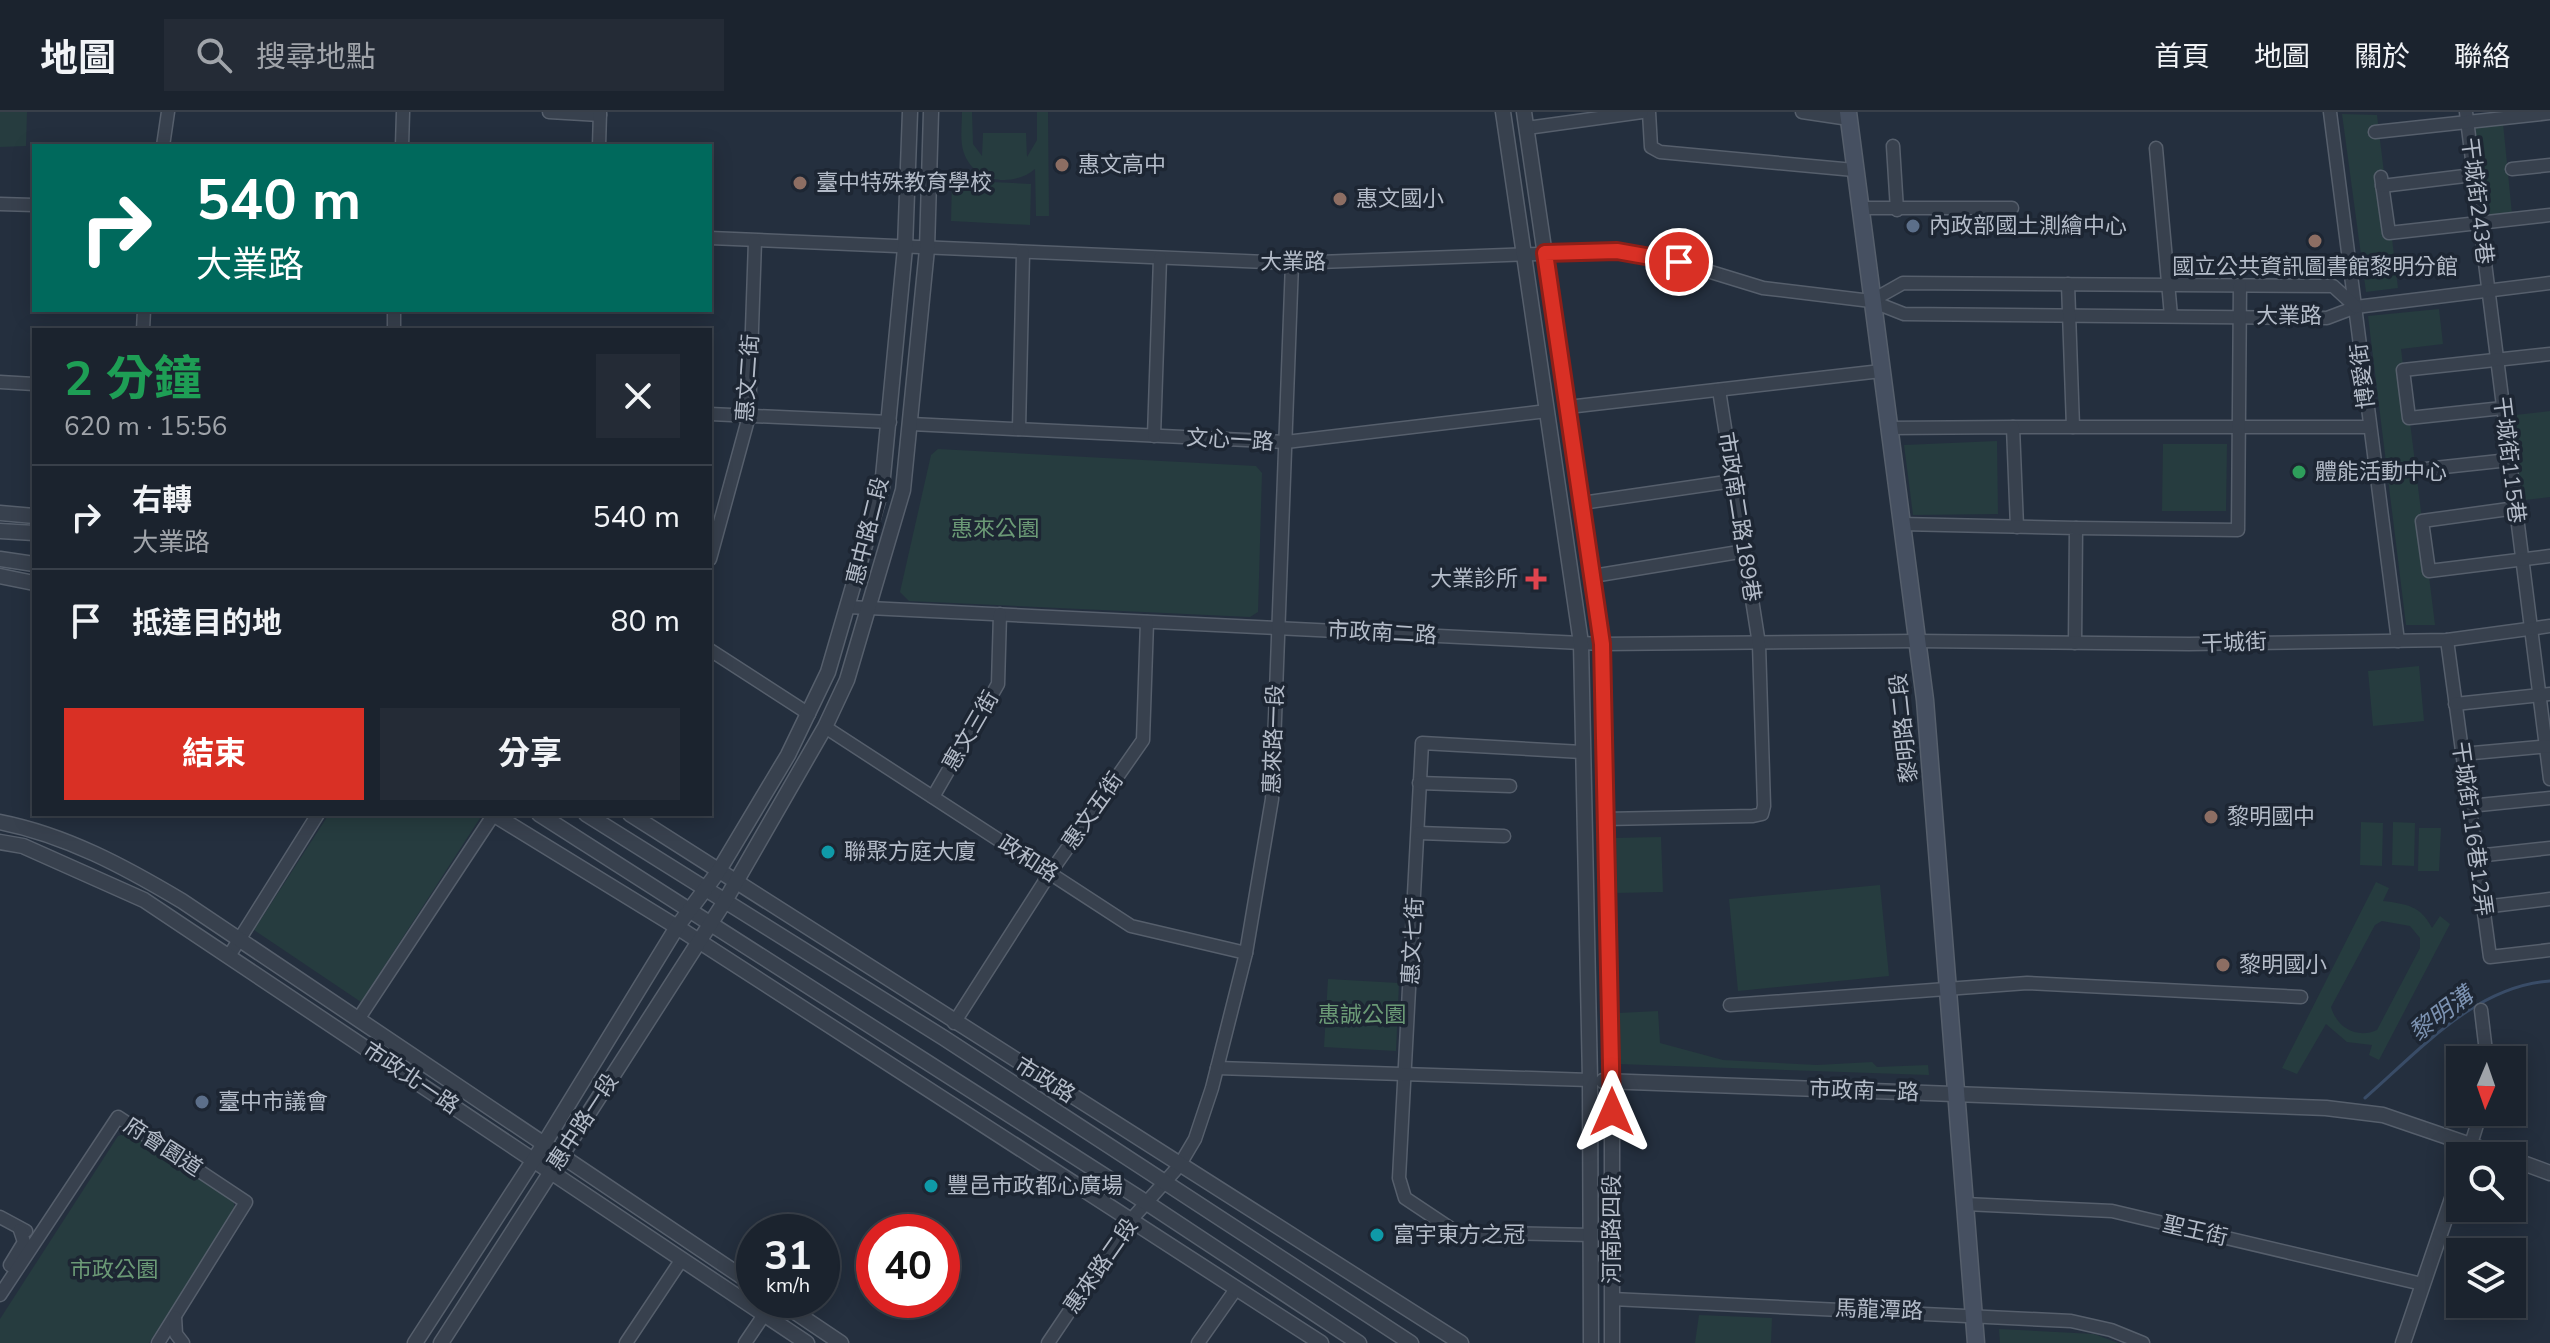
<!DOCTYPE html>
<html lang="zh-TW">
<meta charset="utf-8">
<style>
:root{--surface:#1b232e;--page:#242b36;--text:#f1f3f6;--muted:#a0a4aa;--line:#39404a;--accent:#d93025}
body{margin:0;font-family:"Nunito Sans","Noto Sans TC",sans-serif;background:var(--page);color:var(--text);height:100vh;display:flex;flex-direction:column;font-size:30px;white-space:nowrap}
*{box-sizing:border-box;margin:0}
p{font-size:26px;color:var(--muted)}
.icon{flex:none;width:44px;height:44px;fill:none;stroke:currentColor;stroke-width:2;stroke-linecap:round;stroke-linejoin:round}
.map{position:relative;flex:1;overflow:hidden}
.details{position:absolute;left:32px;top:216px;width:680px;height:488px;display:flex;flex-direction:column;background:var(--surface);border-radius:0px;box-shadow:0 4px 20px #0003,0 0 0 2px var(--line)}
.details>*{flex:none}
.guide{position:absolute;left:32px;top:32px;width:680px;height:168px;border-radius:0px;box-shadow:0 4px 20px #0003,0 0 0 2px var(--line);background:#00695c;color:#fff;overflow:hidden}
.needle{width:52px;rotate:182deg}
.controls{position:absolute;left:2446px;top:934px;display:grid;gap:16px}
.controls a{display:grid;place-items:center;width:80px;height:80px;border-radius:0px;background:var(--surface);box-shadow:0 4px 20px #0003,0 0 0 2px var(--line);font-size:40px}
.speed{position:absolute;left:736px;top:1102px;display:flex;gap:16px;font-size:40px;font-weight:700;text-align:center}
.speed>*{display:grid;place-content:center;width:104px;height:104px;border-radius:50%;background:var(--surface);box-shadow:0 4px 20px #0003,0 0 0 2px var(--line);line-height:1}
.speed small{font-size:20px;font-weight:400}
.speed .limit{border:12px solid #d22;background:#fff;color:#111}
.pin{position:absolute;display:grid;place-items:center;width:68px;height:68px;color:#fff;margin:-34px;border:4px solid #fff;border-radius:50%;box-shadow:0 2px 8px #0007}
.me{position:absolute;width:88px;margin:-44px;rotate:0deg;stroke-linejoin:round;filter:drop-shadow(0 0 6px #0008)}
.turn{display:flex;align-items:center;gap:28px;height:168px;padding:0 32px;font-size:36px}
.turn .icon{width:104px;height:104px;stroke-width:2.5}
.turn b{display:block;font-size:56px;line-height:68px}
.round{display:grid;place-items:center;flex:none;width:84px;height:84px;border-radius:0px;background:var(--page)}
.head{display:flex;align-items:center;justify-content:space-between;height:136px;padding:0 32px}
h1{font-size:48px;font-weight:700;line-height:60px;color:#1e9e55}
.cta{display:flex;gap:16px;margin-top:auto;padding:16px 32px}
.cta a{flex:1;height:92px;border-radius:0px;background:var(--accent);color:#fff;font-size:32px;font-weight:700;line-height:92px;text-align:center}
.cta a+a{background:var(--page);color:var(--text)}
ul{padding:0;list-style:none}
li{display:flex;align-items:center;gap:24px;height:104px;padding:0 32px;border-top:2px solid var(--line)}
li div{flex:1}
li b{display:block;font-size:30px}
li em{font-style:normal}
header{display:flex;align-items:center;gap:48px;box-sizing:border-box;height:112px;padding:0 40px;background:var(--surface);border-bottom:2px solid var(--line)}
header strong{font-size:38px}
nav{display:flex;gap:44px;margin-inline-start:auto;font-size:28px}
.search{width:560px;height:72px;background:var(--page);display:flex;align-items:center;gap:20px;box-sizing:border-box;padding:0 28px;border-radius:0px;color:var(--muted);font-size:30px}
.map>svg:first-child{display:block}
.green{fill:#263c3f;fill-rule:evenodd}
.lines{fill:none;stroke-linecap:round;stroke-linejoin:round}
.stream{stroke:#394c67;stroke-width:3}
.minor-casing{stroke:#565f6c;stroke-width:15}
.tertiary-casing{stroke:#565f6c;stroke-width:17}
.secondary-casing{stroke:#565f6c;stroke-width:19}
.minor{stroke:#38414e;stroke-width:12}
.tertiary{stroke:#38414e;stroke-width:14}
.secondary{stroke:#465061;stroke-width:16}
.route-casing{stroke:#8d1f18;stroke-width:20}
.route{stroke:#d93025;stroke-width:14}
.education-dot{fill:#8d6e63;stroke:#1d2633;stroke-width:3}
.service-dot{fill:#5c6f8a;stroke:#1d2633;stroke-width:3}
.leisure-dot{fill:#2e9e5b;stroke:#1d2633;stroke-width:3}
.health-dot{fill:#e0444e;stroke:#1d2633;stroke-width:3}
.culture-dot{fill:#0f9aa8;stroke:#1d2633;stroke-width:3}
.labels{text-anchor:middle;dominant-baseline:central;stroke-width:7;stroke-linejoin:round;paint-order:stroke}
.poi-label{font-size:22px;fill:#b4bcc9;stroke:#1d2633;text-anchor:start}
.street-label{font-size:22px;fill:#b4bcc9;stroke:#1d2633}
.park-label{font-size:22px;fill:#6b9a76;stroke:#1d2633}
.water-label{font-size:24px;font-style:italic;fill:#7c92b1;stroke:#1d2633}
</style>
<header>
<strong>地圖</strong>
<div class="search"><svg class="icon" aria-label="search" viewBox="0 0 24 24"><circle cx="10" cy="10" r="6"/><path d="M15 15l6 6"/></svg>搜尋地點</div>
<nav><a>首頁</a><a>地圖</a><a>關於</a><a>聯絡</a></nav>
</header>
<div class="map">
<svg width="2550" height="1231" viewBox="0 0 2550 1231">
<rect width="100%" height="100%" fill="#242f3e"/>
<g class="green">
<path d="M0,0h27l-1,34 -26,1z"/>
<path d="M962,0h10l1,32 9,12 1,-23h43l1,24 10,-17v-28h11l1,104h-13l-1,-47c-22,19 -63,14 -72,-19 -3,-11 -1,-26 -1,-38z"/>
<path d="M2342,2l35,1 21,173 -32,4z"/>
<path d="M2503,11l9,91 -28,3 -13,-90z"/>
<path d="M952,68l79,4 -1,41 -79,-4z"/>
<path d="M2439,197l4,35 -42,5 34,276h-29l-38,-309z"/>
<path d="M2550,299v86l-33,4 -11,-85z"/>
<path d="M1997,329l1,73 -85,1 -9,-70z"/>
<path d="M2163,332h64l-1,67h-64z"/>
<path d="M938,337l318,17 6,7 -4,139 -8,5 -341,-16 -9,-9 31,-137z"/>
<path d="M2419,554l5,55 -51,5 -5,-55z"/>
<path d="M329,702l153,1 -121,187 -107,-72z"/>
<path d="M2361,710l22,1 -1,43 -22,-1z"/>
<path d="M2393,710l22,1 -1,43 -22,-1z"/>
<path d="M2419,716h22l-2,43h-21z"/>
<path d="M1661,725l2,55 -48,1 -2,-55z"/>
<path d="M2376,770l13,6 -6,13c24,3 38,5 49,27l8,-12 10,8 -71,136 -10,-5 3,-10 -25,-3 -21,-18 -29,50 -15,-6zM2382,809l28,5 10,12v10l-43,82c-20,9 -40,-2 -46,-23l44,-82z"/>
<path d="M1880,773l9,91 -151,15 -9,-92z"/>
<path d="M1328,867l71,4 -3,68 -72,-4z"/>
<path d="M1658,899l2,32 63,17 94,5 55,-3 5,5 51,-2 1,10 -311,-11v-51z"/>
<path d="M130,1020l104,68v11l-85,132h-149v-24l118,-183z"/>
<path d="M1699,1203l73,3 -1,25h-76z"/>
<path d="M1999,1217l95,5 24,9h-118z"/>
</g>
<g class="lines">
<path class="stream" d="M2365,986c54,-47 110,-112 185,-117"/>
<g class="minor-casing">
<g id="minor">
<path d="M549,0l51,3"/>
<path d="M1649,0l2,35 9,5 194,18"/>
<path d="M1802,0l47,7"/>
<path d="M2330,0l68,529"/>
<path d="M2466,0l84,667"/>
<path d="M1527,16l115,-16"/>
<path d="M2375,20l175,-19"/>
<path d="M163,34l5,-34"/>
<path d="M402,34l1,-34"/>
<path d="M599,34l1,-34"/>
<path d="M1893,34l4,64"/>
<path d="M2156,36l15,168"/>
<path d="M2512,57l38,-4"/>
<path d="M2381,65l8,56 161,-18"/>
<path d="M2382,74l91,-11"/>
<path d="M0,92l34,1"/>
<path d="M1859,96h153"/>
<path d="M710,126l582,25 325,-12 45,6 101,31 108,13 33,13 423,4 29,-11 194,-24"/>
<path d="M2068,172l5,143"/>
<path d="M1871,189l32,-18 430,3 23,21"/>
<path d="M143,218l1,-20"/>
<path d="M394,218v-20"/>
<path d="M0,270l34,2"/>
<path d="M1568,295l313,-36"/>
<path d="M2503,296l-94,10 -6,-48 147,-16"/>
<path d="M710,302l180,8"/>
<path d="M911,312l375,18 261,-31"/>
<path d="M2013,315h356"/>
<path d="M1888,316l125,-1 4,100"/>
<path d="M1019,317l4,-176"/>
<path d="M1154,324l6,-178"/>
<path d="M2416,358l93,-10"/>
<path d="M1582,391l151,-22"/>
<path d="M2516,396l-94,13 7,50 121,-15"/>
<path d="M1901,412l175,4 -1,115"/>
<path d="M2076,416l162,2 2,-245"/>
<path d="M710,447l39,-143 6,-175"/>
<path d="M1593,464l152,-25"/>
<path d="M848,495l754,37 315,-3 272,3 258,-4 103,-14"/>
<path d="M2447,528l43,317 60,-7"/>
<path d="M710,538l99,64"/>
<path d="M2455,592l95,-10"/>
<path d="M825,615l306,199 115,27"/>
<path d="M1582,640l-160,-9 -23,435 6,20 51,34 135,3"/>
<path d="M2462,642l88,-8"/>
<path d="M1419,671l91,3"/>
<path d="M933,685l65,-113 2,-70"/>
<path d="M2469,694l81,-8"/>
<path d="M1604,707l149,-3 9,-2 2,-8 -5,-162 -40,-254"/>
<path d="M1419,721l85,3"/>
<path d="M2476,744l74,-8"/>
<path d="M2483,795l67,-8"/>
<path d="M229,844l89,-142"/>
<path d="M1730,893l297,-22 274,14"/>
<path d="M2481,898l6,50"/>
<path d="M359,906l135,-204"/>
<path d="M954,911l96,-150 93,-133 4,-118"/>
<path d="M1217,956l373,12"/>
<path d="M2471,1032l10,-32"/>
<path d="M1965,1092l147,7 310,73"/>
<path d="M0,1105l26,14"/>
<path d="M10,1153l14,-23 -4,-12"/>
<path d="M0,1183l118,-178 128,85 -88,141"/>
<path d="M1612,1187l459,22 40,9 32,13"/>
<path d="M175,1205l1,17 7,9"/>
<path d="M626,1231l56,-84"/>
<path d="M745,1231l29,-43"/>
<path d="M1048,1231l82,-122 49,-55 16,-27 17,-51 34,-135 26,-154 20,-536"/>
<path d="M1198,1231l38,-54"/>
</g>
</g>
<g class="tertiary-casing">
<g id="tertiary">
<path d="M1503,0l78,531 9,437 1,263"/>
<path d="M1524,0l78,532 10,437v262"/>
<path d="M0,401l34,3"/>
<path d="M0,419l34,2"/>
<path d="M0,447l34,5"/>
<path d="M0,464l34,7"/>
<path d="M493,702l184,113 644,416"/>
<path d="M539,702l608,389 212,140"/>
<path d="M586,702l358,224 467,305"/>
<path d="M630,702l831,529"/>
<path d="M0,710c66,13 125,45 182,79l572,384"/>
<path d="M0,730l23,4 121,54 663,443"/>
<path d="M1603,969l723,27 57,7 120,41"/>
<path d="M2512,1047l38,14"/>
<path d="M777,1188l64,43"/>
<path d="M415,1231l129,-199 133,-217 41,-55 70,-117 40,-83 54,-185 23,-239 5,-136"/>
<path d="M441,1231l284,-442 100,-174 22,-47 56,-190 24,-241 4,-137"/>
<path d="M2403,1231l57,-168"/>
</g>
</g>
<g class="secondary-casing">
<path id="secondary" d="M1848,0l77,588 51,643"/>
</g>
<use href="#minor" class="minor"/>
<use href="#tertiary" class="tertiary"/>
<use href="#secondary" class="secondary"/>
</g>
<g class="lines">
<g class="route-casing">
<path id="route" d="M1612,1000l-10,-468 -57,-391 72,-2 62,11"/>
</g>
<use href="#route" class="route"/>
</g>
<g class="education-dot">
<circle cx="1062" cy="53" r="8"/>
<circle cx="800" cy="71" r="8"/>
<circle cx="1340" cy="87" r="8"/>
<circle cx="2315" cy="129" r="8"/>
<circle cx="2211" cy="705" r="8"/>
<circle cx="2223" cy="853" r="8"/>
</g>
<g class="service-dot">
<circle cx="1913" cy="114" r="8"/>
<circle cx="202" cy="990" r="8"/>
</g>
<circle class="leisure-dot" cx="2299" cy="360" r="8"/>
<path class="health-dot" d="M1532 455h8v8h8v8h-8v8h-8v-8h-8v-8h8z"/>
<g class="culture-dot">
<circle cx="828" cy="740" r="8"/>
<circle cx="931" cy="1074" r="8"/>
<circle cx="1377" cy="1123" r="8"/>
</g>
<g class="labels">
<g class="poi-label">
<text x="1078" y="53">惠文高中</text>
<text x="816" y="71">臺中特殊教育學校</text>
<text x="1356" y="87">惠文國小</text>
<text x="1929" y="114">內政部國土測繪中心</text>
<text x="2315" y="155" text-anchor="middle">國立公共資訊圖書館黎明分館</text>
<text x="2315" y="360">體能活動中心</text>
<text x="1518" y="467" text-anchor="end">大業診所</text>
<text x="2227" y="705">黎明國中</text>
<text x="844" y="740">聯聚方庭大廈</text>
<text x="2239" y="853">黎明國小</text>
<text x="218" y="990">臺中市議會</text>
<text x="947" y="1074">豐邑市政都心廣場</text>
<text x="1393" y="1123">富宇東方之冠</text>
</g>
<g class="street-label">
<text transform="translate(2477 89) rotate(83)">干城街243巷</text>
<text x="1293" y="150">大業路</text>
<text x="2289" y="204">大業路</text>
<text transform="translate(2363 264) rotate(-97)">博愛街</text>
<text transform="translate(748 266) rotate(-86)">惠文二街</text>
<text transform="translate(1230 328) rotate(3)">文心一路</text>
<text transform="translate(2509 348) rotate(83)">干城街115巷</text>
<text transform="translate(1739 405) rotate(81)">市政南二路189巷</text>
<text transform="translate(868 419) rotate(-76)">惠中路二段</text>
<text transform="translate(1382 521) rotate(3)">市政南二路</text>
<text transform="translate(2234 531) rotate(-2)">干城街</text>
<text transform="translate(1904 616) rotate(-96)">黎明路二段</text>
<text transform="translate(971 619) rotate(-60)">惠文三街</text>
<text transform="translate(1274 627) rotate(-88)">惠來路一段</text>
<text transform="translate(1093 699) rotate(-55)">惠文五街</text>
<text transform="translate(2472 717) rotate(82)">干城街116巷12弄</text>
<text transform="translate(1028 747) rotate(33)">政和路</text>
<text transform="translate(1413 829) rotate(-87)">惠文七街</text>
<text transform="translate(411 966) rotate(34)">市政北一路</text>
<text transform="translate(1045 968) rotate(32)">市政路</text>
<text transform="translate(1864 979) rotate(2)">市政南一路</text>
<text transform="translate(583 1010) rotate(-57)">惠中路一段</text>
<text transform="translate(163 1035) rotate(33)">府會園道</text>
<text transform="translate(1612 1117) rotate(-90)">河南路四段</text>
<text transform="translate(2195 1119) rotate(13)">聖王街</text>
<text transform="translate(1101 1154) rotate(-55)">惠來路二段</text>
<text transform="translate(1879 1198) rotate(2)">馬龍潭路</text>
</g>
<g class="park-label">
<text x="995" y="417">惠來公園</text>
<text x="1362" y="903">惠誠公園</text>
<text x="114" y="1158">市政公園</text>
</g>
<g class="water-label">
<text transform="translate(2441 902) rotate(-37)">黎明溝</text>
</g>
</g>
</svg>
<div class="controls">
<a><svg class="needle" viewBox="-14 -14 28 28"><path d="M0-13l5 13h-10z" fill="#e53935"/><path d="M0 13l5-13h-10z" fill="#a0a4aa"/></svg></a>
<a><svg class="icon" aria-label="search" viewBox="0 0 24 24"><circle cx="10" cy="10" r="6"/><path d="M15 15l6 6"/></svg></a>
<a><svg class="icon" aria-label="layers" viewBox="0 0 24 24"><path d="M12 4l9 5-9 5-9-5zM3 14l9 5 9-5"/></svg></a>
</div>
<div class="speed"><div>31<small>km/h</small></div><div class="limit">40</div></div>
<div class="pin" style="left:1679px;top:150px;background:#d93025"><svg class="icon" aria-label="arrive" viewBox="0 0 24 24"><path d="M6 21V4h12l-3 4 3 4H6"/></svg></div>
<svg class="me" style="left:1612px;top:1000px" viewBox="-20 -20 40 40"><path d="M0-17L14 15 0 8-14 15z" fill="#d93025" stroke="#fff" stroke-width="4"/></svg>
<div class="guide">
<div class="turn"><svg class="icon" aria-label="right" viewBox="0 0 24 24"><path d="M7 20v-9h11M14 6l5 5-5 5"/></svg><div><b>540 m</b>大業路</div></div>
</div>
<section class="details">
<div class="head"><div><h1>2 分鐘</h1><p>620 m · 15:56</p></div><a class="round"><svg class="icon" aria-label="close" viewBox="0 0 24 24"><path d="M6 6l12 12M18 6L6 18"/></svg></a></div>
<ul>
<li><svg class="icon" aria-label="right" viewBox="0 0 24 24"><path d="M7 20v-9h11M14 6l5 5-5 5"/></svg><div><b>右轉</b><p>大業路</p></div><em>540 m</em></li>
<li><svg class="icon" aria-label="arrive" viewBox="0 0 24 24"><path d="M6 21V4h12l-3 4 3 4H6"/></svg><div><b>抵達目的地</b></div><em>80 m</em></li>
</ul>
<div class="cta"><a>結束</a><a>分享</a></div>
</section>
</div>
